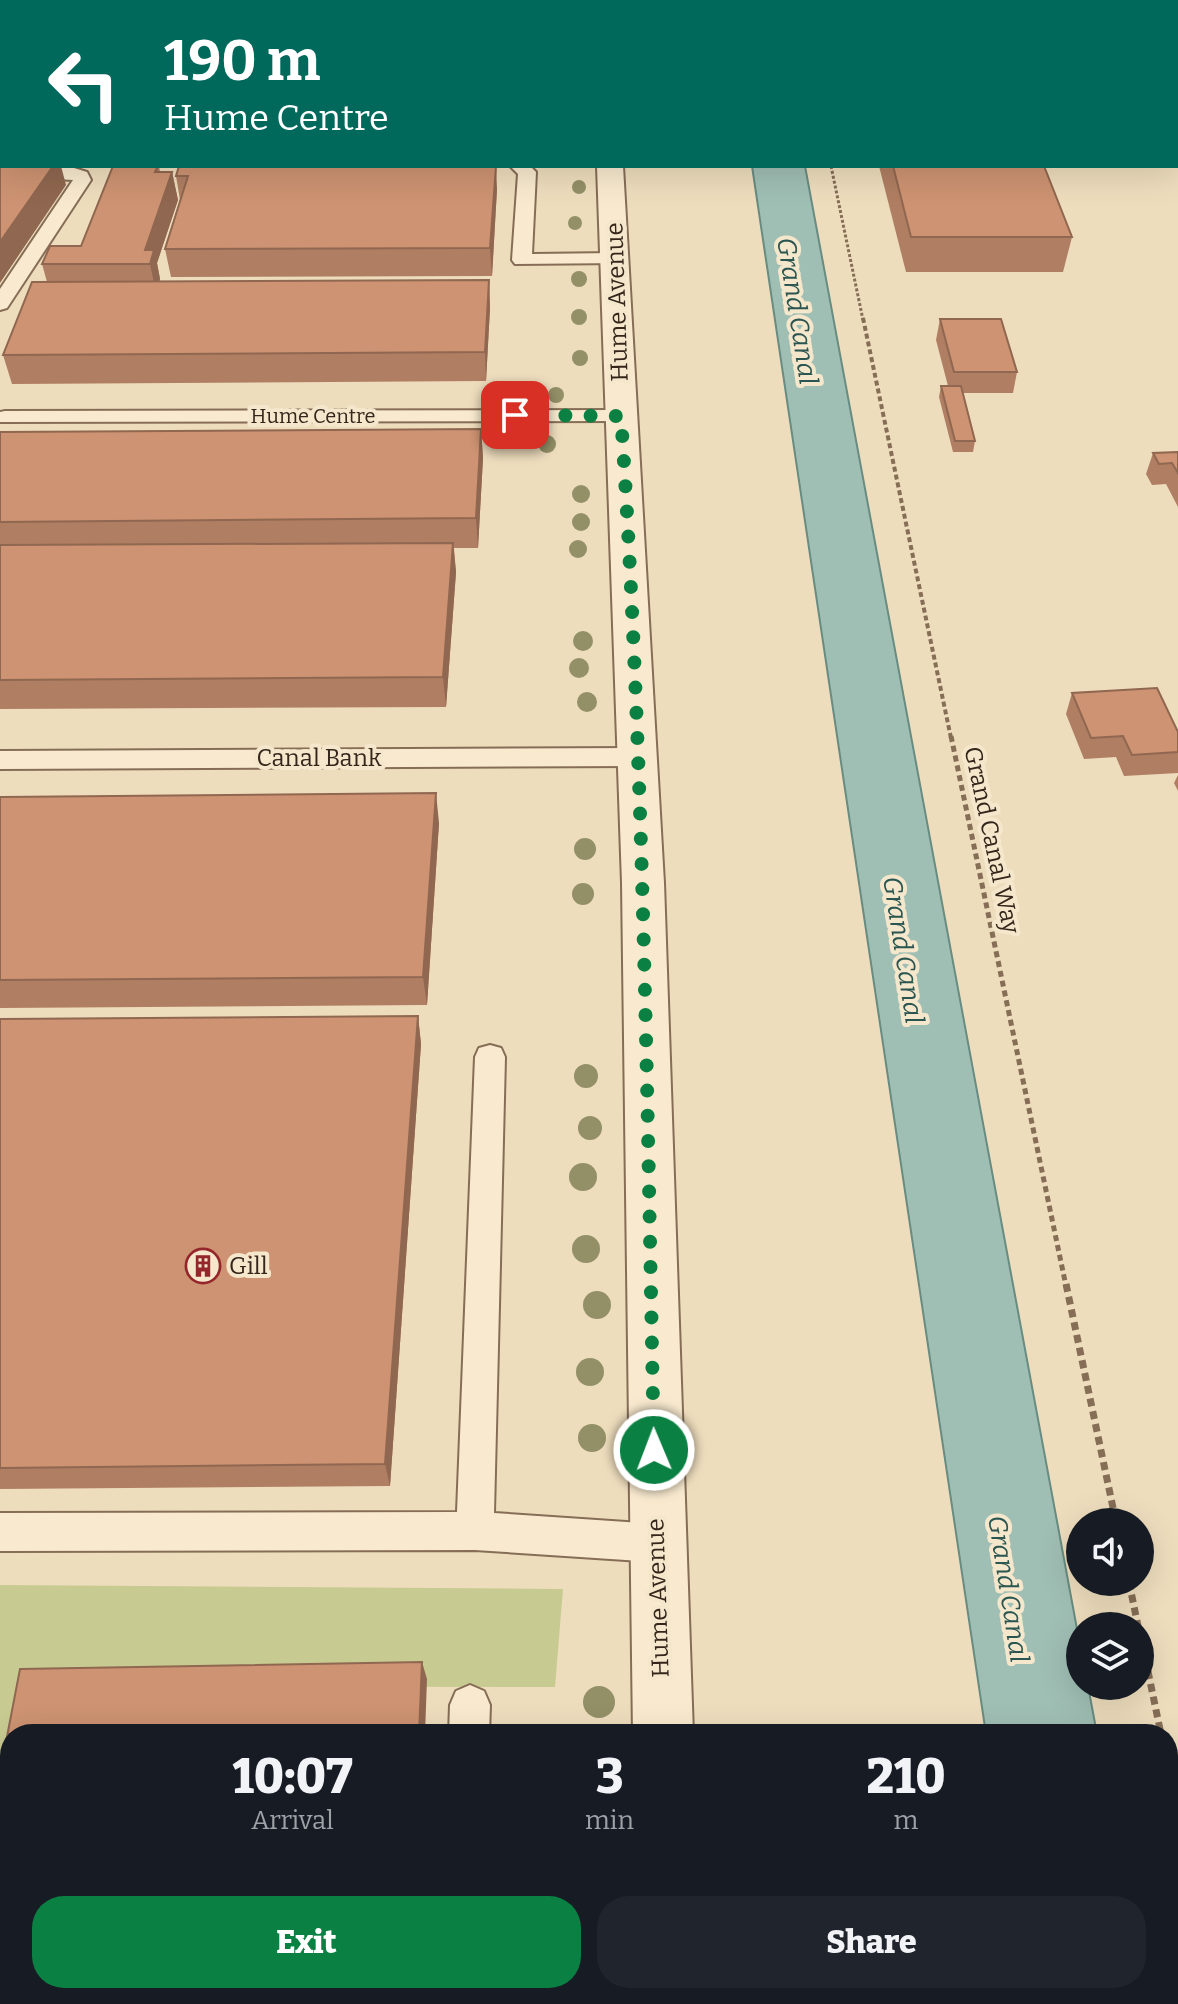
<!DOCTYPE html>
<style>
:root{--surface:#171b24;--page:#20242c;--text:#f1f3f6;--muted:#9ea1a6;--accent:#0b8043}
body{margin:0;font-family:Bitter,serif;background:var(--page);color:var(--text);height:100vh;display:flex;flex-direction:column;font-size:30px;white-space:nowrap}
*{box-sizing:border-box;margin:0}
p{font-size:26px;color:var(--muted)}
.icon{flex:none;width:44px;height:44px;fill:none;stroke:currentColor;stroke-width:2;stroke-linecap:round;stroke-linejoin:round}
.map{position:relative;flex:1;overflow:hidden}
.panel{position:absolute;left:0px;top:1724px;width:1178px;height:280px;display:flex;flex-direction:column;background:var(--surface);border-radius:32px 32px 0 0;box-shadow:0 8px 32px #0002}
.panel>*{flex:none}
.top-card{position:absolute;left:0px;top:0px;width:1178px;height:168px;box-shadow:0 8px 32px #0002;background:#00695c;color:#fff;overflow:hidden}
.fabs{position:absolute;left:1066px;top:1508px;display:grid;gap:16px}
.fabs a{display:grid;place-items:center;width:88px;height:88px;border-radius:50%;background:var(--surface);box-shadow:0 8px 32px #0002;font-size:40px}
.pin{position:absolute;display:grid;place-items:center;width:68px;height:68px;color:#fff;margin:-34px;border-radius:16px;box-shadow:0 4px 12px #0006}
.me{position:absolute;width:88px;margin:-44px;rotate:359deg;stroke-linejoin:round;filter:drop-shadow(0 0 6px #0008)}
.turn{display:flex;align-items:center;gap:28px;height:168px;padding:0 32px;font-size:36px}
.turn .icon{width:104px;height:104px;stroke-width:2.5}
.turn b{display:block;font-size:56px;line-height:68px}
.eta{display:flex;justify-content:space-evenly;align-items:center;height:136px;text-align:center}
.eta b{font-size:48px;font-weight:800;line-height:56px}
.action{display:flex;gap:16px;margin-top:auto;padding:16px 32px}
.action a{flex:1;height:92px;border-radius:32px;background:var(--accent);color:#fff;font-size:32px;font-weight:800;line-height:92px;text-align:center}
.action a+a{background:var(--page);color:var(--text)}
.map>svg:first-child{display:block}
.green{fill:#c8cb91}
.water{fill:#a0bfb4;stroke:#688c81;stroke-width:2}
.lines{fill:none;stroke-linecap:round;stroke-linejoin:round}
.lane-casing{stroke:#856d56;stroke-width:4}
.street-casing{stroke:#856d56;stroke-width:4}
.path-far3{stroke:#856d56;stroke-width:3;stroke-dasharray:3 2;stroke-linecap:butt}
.path-far2{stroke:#856d56;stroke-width:4;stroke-dasharray:5 3;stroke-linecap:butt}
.path-far1{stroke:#856d56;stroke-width:5;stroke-dasharray:6 4;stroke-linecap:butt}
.path{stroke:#856d56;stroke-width:7;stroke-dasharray:8 5;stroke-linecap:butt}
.lane{fill:#f9eacf;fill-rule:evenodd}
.street{fill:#f9eacf;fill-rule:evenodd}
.tree{fill:#939067}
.wall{fill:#b07e62}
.shaded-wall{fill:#906750}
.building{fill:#cd9372;stroke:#906750;stroke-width:2}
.route{stroke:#0b8043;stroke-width:14;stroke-dasharray:0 25.2}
.labels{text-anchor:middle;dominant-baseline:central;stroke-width:8;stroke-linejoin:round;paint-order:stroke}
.far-street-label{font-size:20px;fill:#34261b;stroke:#f5e7cc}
.street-label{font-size:24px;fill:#34261b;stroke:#f5e7cc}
.poi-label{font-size:24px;fill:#34261b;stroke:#f5e7cc;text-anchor:start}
.water-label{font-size:26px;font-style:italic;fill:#2a5550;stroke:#f5e7cc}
</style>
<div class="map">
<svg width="1178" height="2004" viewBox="0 0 1178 2004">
<rect width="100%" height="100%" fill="#eeddbd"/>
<path class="green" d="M0,1585l563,4 -8,98 -518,-1 -27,48 -10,125z"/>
<g class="water">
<path d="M752,166h53l275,1479v41h8l9,48h-111z"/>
<path d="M1025,1994h120l2,10h-121z"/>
</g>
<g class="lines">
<g class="lane-casing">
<g id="lane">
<rect x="596" y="0" width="16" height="2"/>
<path d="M2,58v12l-2,1v-12z"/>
<path d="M0,166l74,2 13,4 4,8 -84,128 -7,2v-21l73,-109 -73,-4z"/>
<path d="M510,166h20l6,6 -4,82 84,-1 9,6 -2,4 -108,1 -3,-4 6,-86z"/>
<path d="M621,410l11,6 -3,5 -629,1v-10l5,-1z"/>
<path d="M638,748l9,3 4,6 -4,6 -9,3 -638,3v-18z"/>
<path d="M490,1045l11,3 4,9 -11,456 162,11 13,6 6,13 -6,13 -13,6 -181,-12 -475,1v-38l457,-1 18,-455 4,-9z"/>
<path d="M470,1685l14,6 6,14 -1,29h-40l1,-29 6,-14z"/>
<rect x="440" y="1994" width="44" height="10"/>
</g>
</g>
<g class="street-casing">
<g id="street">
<rect x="0" y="114" width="2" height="14"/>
<path d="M597,166h26l41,717 29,851h-60l-11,-851z"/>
<rect x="639" y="1994" width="66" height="10"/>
</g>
</g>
<path class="path-far3" d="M831,166l32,154"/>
<path class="path-far2" d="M863,318l88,420"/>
<path class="path-far1" d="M951,736l115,550"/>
<g class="path">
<path d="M1066,1284l50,238"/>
<path d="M1129,1582l9,44"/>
<path d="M1140,1633l21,101"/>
<path d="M1168,1765l10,48"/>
</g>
<use href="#lane" class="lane"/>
<use href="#street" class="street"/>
</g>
<g class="tree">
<circle cx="579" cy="187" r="7"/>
<circle cx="575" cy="223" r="7"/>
<circle cx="579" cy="279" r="8"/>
<circle cx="579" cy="317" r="8"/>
<circle cx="580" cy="358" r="8"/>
<circle cx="556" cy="395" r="8"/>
<circle cx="547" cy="444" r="9"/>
<circle cx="581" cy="494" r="9"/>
<circle cx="581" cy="522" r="9"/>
<circle cx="578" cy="549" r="9"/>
<circle cx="583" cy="641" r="10"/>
<circle cx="579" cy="668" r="10"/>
<circle cx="587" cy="702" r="10"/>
<circle cx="585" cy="849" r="11"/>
<circle cx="583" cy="894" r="11"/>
<circle cx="586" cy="1076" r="12"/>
<circle cx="590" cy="1128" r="12"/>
<circle cx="583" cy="1177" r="14"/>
<circle cx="586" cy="1249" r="14"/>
<circle cx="597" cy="1305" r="14"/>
<circle cx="590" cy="1372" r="14"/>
<circle cx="592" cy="1438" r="14"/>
<circle cx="599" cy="1702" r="16"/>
</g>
<g class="wall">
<path d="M0,0h236l-1,2h-233v41h-2z"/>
<path d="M266,0h300v2h-301z"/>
<path d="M159,166l1,6h12l6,28 -21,63 3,16 -1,3 330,-2 1,28 -4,73 -474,3 -9,-29 44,-73 -5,-18 39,-18z"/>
<path d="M879,166h165l28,71 -9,35h-157z"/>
<path d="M176,176l321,13 -5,87 -321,1 -6,-28 15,-49z"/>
<path d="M940,319l77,53 -4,21h-51l13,48 -2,11h-20l-14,-55 2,-11h7l-12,-46z"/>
<path d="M481,429l2,29 -5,90h-24l2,24 -10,135 -446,2v-277z"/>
<path d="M1178,452v55l-12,-23 -14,1 -6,-11 7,-21z"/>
<path d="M1072,693l106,39v41l-54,3 -8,-19 -32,2 -18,-45z"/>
<path d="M1178,775v16l-4,-8z"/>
<path d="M0,797l439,26 -12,182 -427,3z"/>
<path d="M418,1016l3,28 -31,442 -390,3v-470z"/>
</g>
<g class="shaded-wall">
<path d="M216,0h20l-1,2h-20z"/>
<path d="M53,166h8l5,19 -66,98v-41z"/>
<path d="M496,166l1,23 -5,87 -2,-28z"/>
<path d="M172,172l6,28 -21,63 3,16 -4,13 -6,-28 -5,-14z"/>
<path d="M489,280l1,28 -4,73 -1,-29z"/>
<path d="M481,429l2,29 -5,90 -2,-30z"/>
<path d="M453,543l3,29 -10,135 -3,-30z"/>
<path d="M436,793l3,30 -12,182 -4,-28z"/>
<path d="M418,1016l3,28 -31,442 -5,-22z"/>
<path d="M422,1662l5,17 -2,55h-6z"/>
<rect x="407" y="1994" width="6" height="10"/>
</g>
<g class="building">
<path d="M0,0h216l-1,2h-213v16l-2,-1z"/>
<path d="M266,0h53l-1,2h-53z"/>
<path d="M399,0h157v2h-110z"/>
<path d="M0,155h2v11h51l-53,76z"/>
<path d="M113,166h45l-3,6h17l-27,78h9l-4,14h-108l8,-18h31z"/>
<path d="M179,166h317l-6,82 -325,1 23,-73h-12z"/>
<path d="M893,166h151l28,71h-161z"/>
<path d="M489,280l-4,72 -482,3 29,-73z"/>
<path d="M940,319h61l16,53h-63z"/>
<path d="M941,386h20l14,55h-20z"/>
<path d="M481,429l-5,89 -476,4v-90z"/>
<path d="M1178,452v21l-6,-10 -13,1 -6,-11z"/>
<path d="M453,543l-10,134 -443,3v-135z"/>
<path d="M1157,688l21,44v20l-46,3 -9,-19 -32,2 -19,-45z"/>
<path d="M436,793l-13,184 -423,3v-183z"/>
<path d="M418,1016l-33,448 -385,4v-449z"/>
<path d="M422,1662l-3,72h-409v260h397v10h-407v-231l20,-104z"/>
</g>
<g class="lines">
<path class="route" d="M515,415l106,1c23,344 26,689 33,1034"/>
</g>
<defs>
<g id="building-ring" transform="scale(1.8)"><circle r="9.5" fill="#f5e7cc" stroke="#95262c" stroke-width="1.5"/><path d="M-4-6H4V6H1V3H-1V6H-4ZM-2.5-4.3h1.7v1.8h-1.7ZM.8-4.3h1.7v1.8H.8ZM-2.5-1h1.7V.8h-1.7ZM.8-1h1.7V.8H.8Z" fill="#95262c"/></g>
</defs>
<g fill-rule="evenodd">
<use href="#building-ring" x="203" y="1266"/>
</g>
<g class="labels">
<g class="far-street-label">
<text x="313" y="416">Hume Centre</text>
</g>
<g class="street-label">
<text transform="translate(617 302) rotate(-92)">Hume Avenue</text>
<text x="319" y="758">Canal Bank</text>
<text transform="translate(992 840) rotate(78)">Grand Canal Way</text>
<text transform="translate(658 1598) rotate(-92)">Hume Avenue</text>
</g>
<g class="poi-label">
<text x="229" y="1266">Gill</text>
</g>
<g class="water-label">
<text transform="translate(797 311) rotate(81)">Grand Canal</text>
<text transform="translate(903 950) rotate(81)">Grand Canal</text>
<text transform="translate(1008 1589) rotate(81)">Grand Canal</text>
</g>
</g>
</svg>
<div class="fabs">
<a><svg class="icon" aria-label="sound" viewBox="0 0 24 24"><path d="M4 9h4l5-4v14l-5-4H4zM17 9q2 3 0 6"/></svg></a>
<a><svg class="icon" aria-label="layers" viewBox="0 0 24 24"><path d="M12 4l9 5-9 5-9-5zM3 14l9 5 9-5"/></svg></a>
</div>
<div class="pin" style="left:515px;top:415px;background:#d93025"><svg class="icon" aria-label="arrive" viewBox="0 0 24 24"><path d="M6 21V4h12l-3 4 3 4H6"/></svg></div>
<svg class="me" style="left:654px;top:1450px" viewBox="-20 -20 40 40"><circle r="17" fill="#0b8043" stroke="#fff" stroke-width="3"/><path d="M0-11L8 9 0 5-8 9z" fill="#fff"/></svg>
<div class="top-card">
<div class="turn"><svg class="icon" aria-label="left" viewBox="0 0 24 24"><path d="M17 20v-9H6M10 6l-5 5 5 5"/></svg><div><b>190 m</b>Hume Centre</div></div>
</div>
<section class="panel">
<div class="eta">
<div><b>10:07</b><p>Arrival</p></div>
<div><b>3</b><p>min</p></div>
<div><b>210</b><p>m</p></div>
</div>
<div class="action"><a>Exit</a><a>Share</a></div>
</section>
</div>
